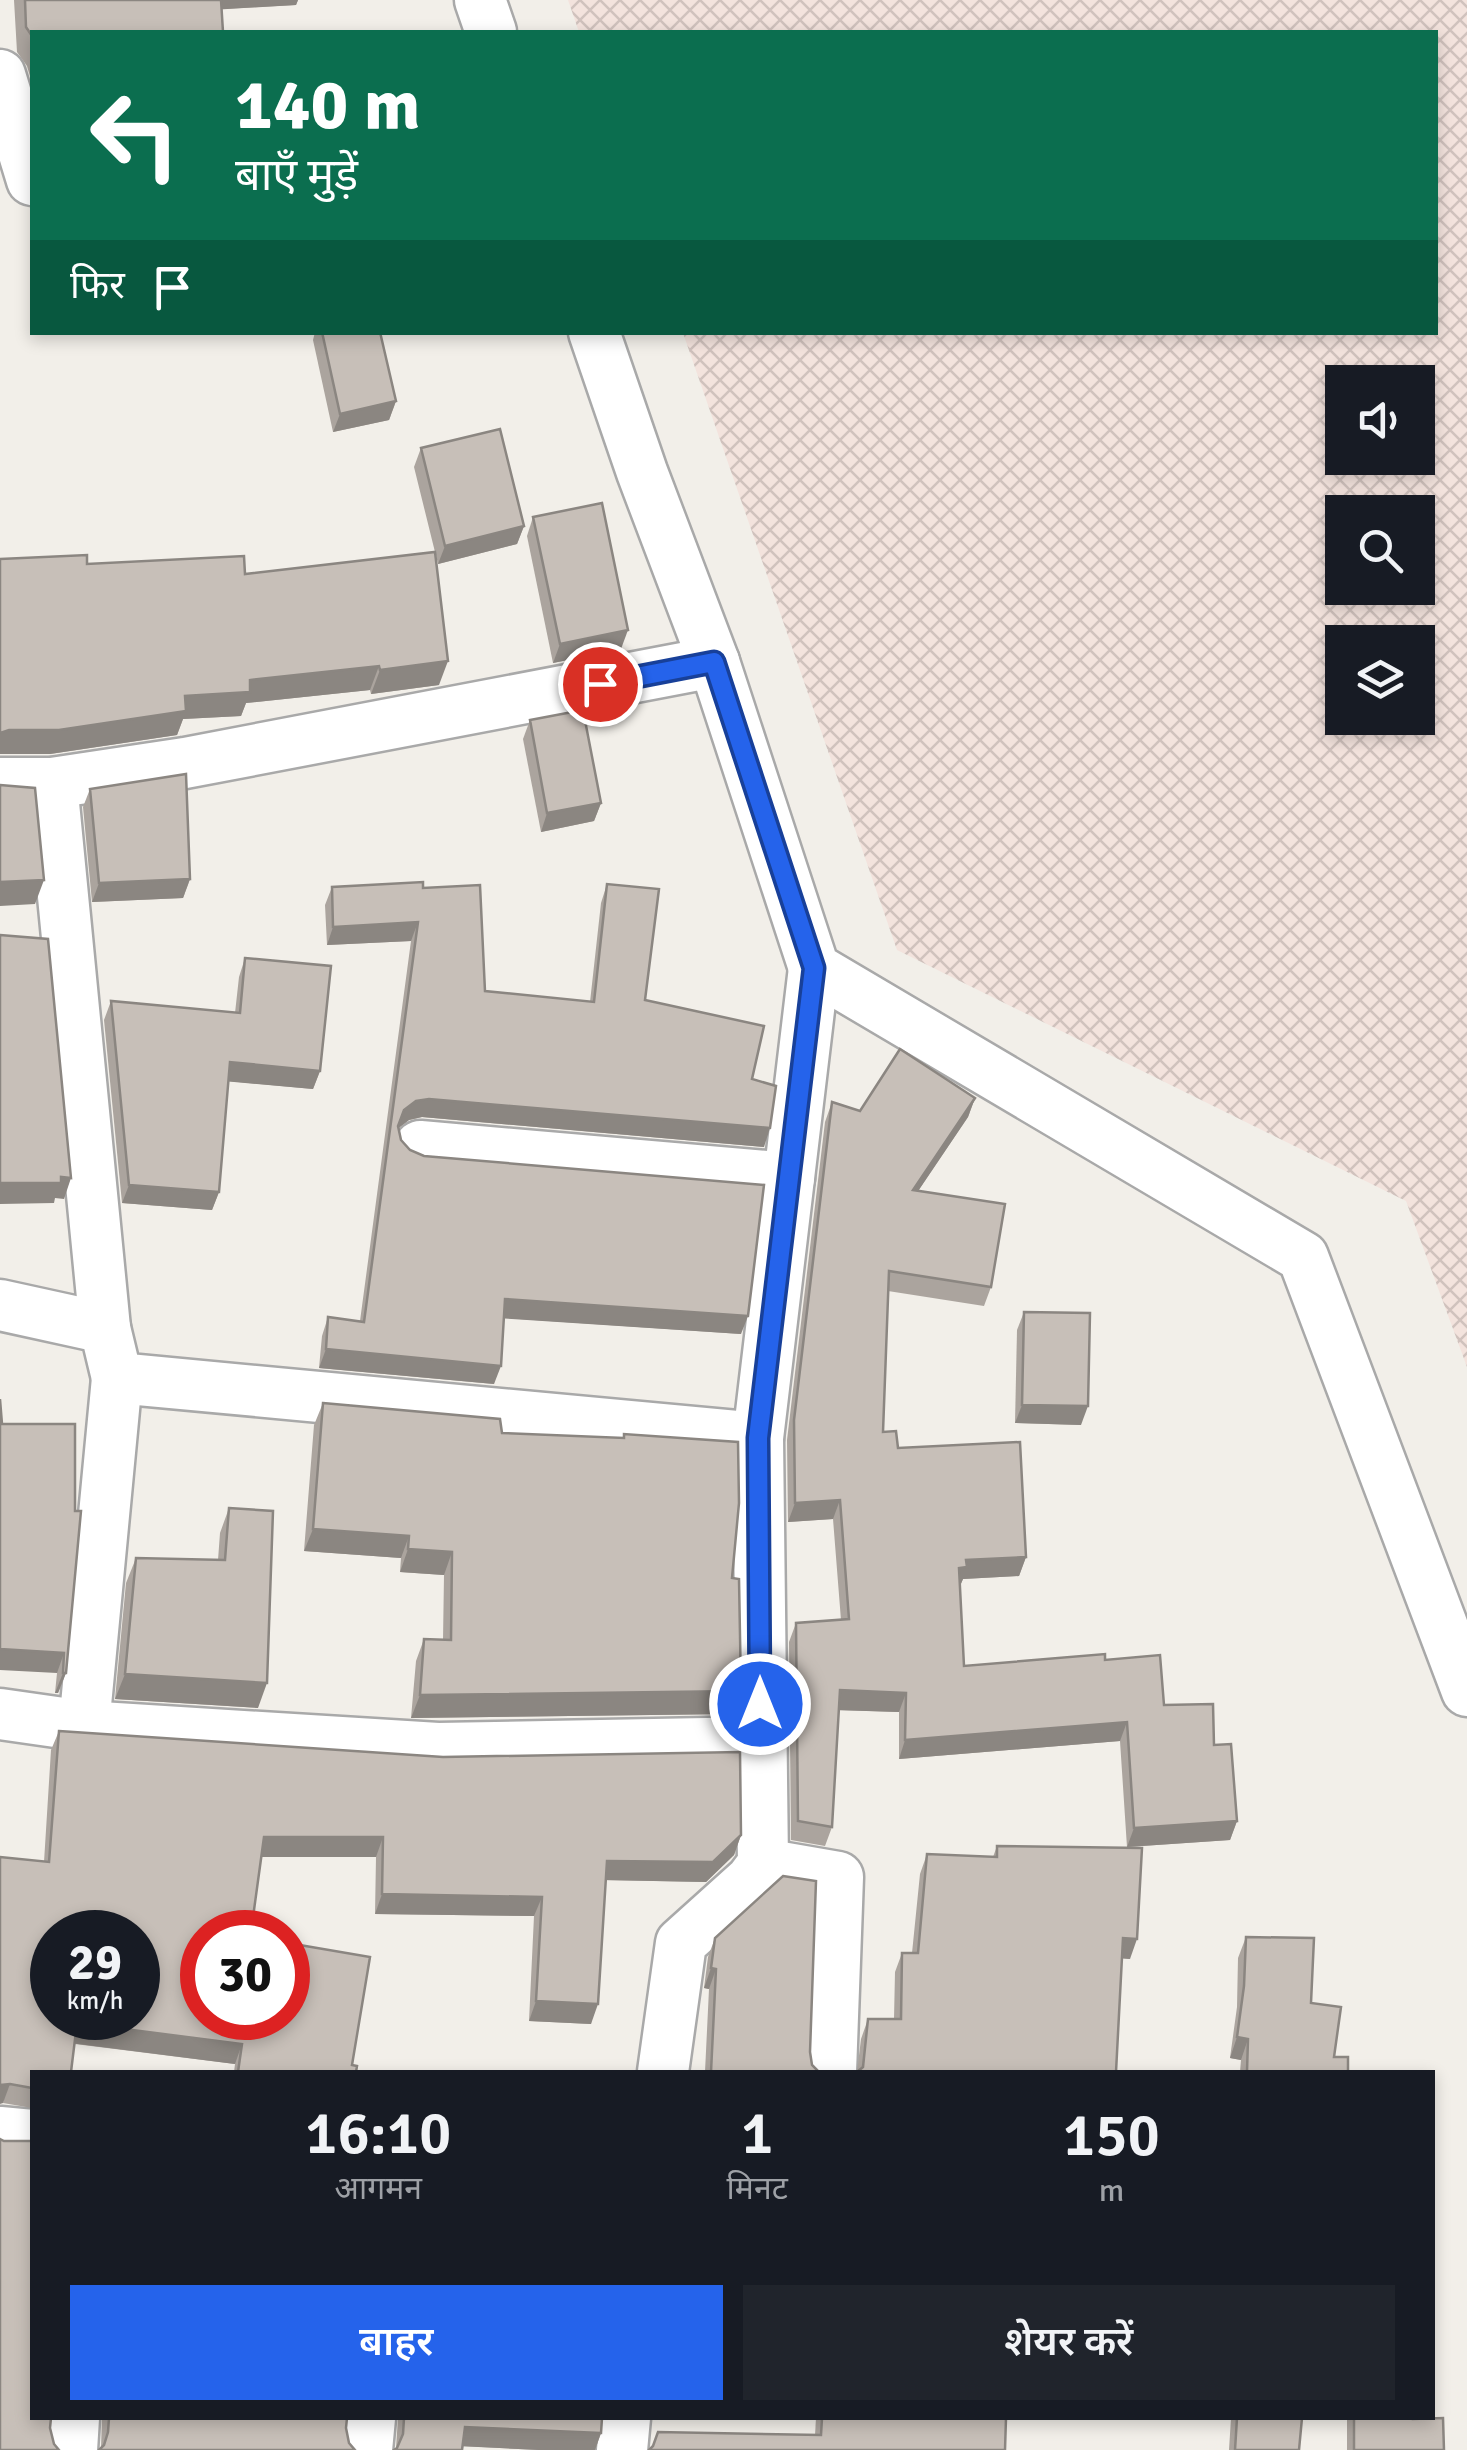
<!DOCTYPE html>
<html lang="hi">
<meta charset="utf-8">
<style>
:root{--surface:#171b24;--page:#20242c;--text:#f1f3f6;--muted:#9ea1a6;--accent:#2563eb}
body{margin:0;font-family:Signika,"Noto Sans Devanagari",sans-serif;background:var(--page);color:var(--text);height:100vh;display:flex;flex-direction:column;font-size:38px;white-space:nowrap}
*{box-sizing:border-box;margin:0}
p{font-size:32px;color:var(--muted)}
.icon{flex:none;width:55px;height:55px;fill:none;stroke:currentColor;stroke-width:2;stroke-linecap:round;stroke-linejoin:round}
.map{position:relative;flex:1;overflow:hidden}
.drawer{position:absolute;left:30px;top:2070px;width:1405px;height:350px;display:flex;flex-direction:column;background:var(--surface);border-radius:0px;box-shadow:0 5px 15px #0003}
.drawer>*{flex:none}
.banner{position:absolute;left:30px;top:30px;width:1408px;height:305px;border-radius:0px;box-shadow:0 5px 15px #0003;background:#0b6e4f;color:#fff;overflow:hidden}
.controls{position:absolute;left:1325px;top:365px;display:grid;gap:20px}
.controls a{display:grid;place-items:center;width:110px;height:110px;border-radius:0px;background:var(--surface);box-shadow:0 5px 15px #0003;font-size:50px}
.speed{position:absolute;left:30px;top:1910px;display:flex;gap:20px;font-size:50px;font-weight:700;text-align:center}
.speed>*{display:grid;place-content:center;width:130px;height:130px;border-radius:50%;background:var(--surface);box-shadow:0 5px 15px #0003;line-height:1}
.speed small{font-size:25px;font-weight:400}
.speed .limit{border:15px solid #d22;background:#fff;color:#111}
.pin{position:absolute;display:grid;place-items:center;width:85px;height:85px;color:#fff;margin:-42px;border:5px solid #fff;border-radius:50%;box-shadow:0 2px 10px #0007}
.me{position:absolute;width:110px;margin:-55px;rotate:0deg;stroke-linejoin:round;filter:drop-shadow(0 0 8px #0008)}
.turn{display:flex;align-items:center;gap:35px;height:210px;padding:0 40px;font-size:45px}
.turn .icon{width:130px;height:130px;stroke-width:2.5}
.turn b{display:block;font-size:70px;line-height:85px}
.then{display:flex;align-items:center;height:95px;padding:0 40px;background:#0003;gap:20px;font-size:38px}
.eta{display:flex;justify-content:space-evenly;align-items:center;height:170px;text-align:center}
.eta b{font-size:60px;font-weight:600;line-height:70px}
.primary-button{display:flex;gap:20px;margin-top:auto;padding:20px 40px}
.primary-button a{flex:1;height:115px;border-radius:0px;background:var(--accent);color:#fff;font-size:40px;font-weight:600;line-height:115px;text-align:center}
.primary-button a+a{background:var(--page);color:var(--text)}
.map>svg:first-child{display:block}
.military{fill:url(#military-cross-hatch);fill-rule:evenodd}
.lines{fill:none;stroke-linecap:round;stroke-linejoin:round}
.minor-casing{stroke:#a9a9a9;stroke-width:55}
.minor{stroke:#fff;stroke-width:50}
.wall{fill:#aba49e}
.shaded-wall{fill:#8b8681}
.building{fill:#c7bfb8;stroke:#8b8681;stroke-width:2.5;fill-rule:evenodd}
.route-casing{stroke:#184099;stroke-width:25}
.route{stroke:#2563eb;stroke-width:18}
</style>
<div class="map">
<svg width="1467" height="2450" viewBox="0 0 1467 2450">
<defs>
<pattern id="military-cross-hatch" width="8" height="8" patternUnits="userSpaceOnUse" patternTransform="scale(2.5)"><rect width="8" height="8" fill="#f3e3dd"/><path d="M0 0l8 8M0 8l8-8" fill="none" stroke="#d0c2bd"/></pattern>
</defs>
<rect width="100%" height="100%" fill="#f2efe9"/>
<path class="military" d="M568,0h899v1367l-61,-166 -509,-251 -214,-617 752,-1v-300h-856zM1342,382h76v76h-76zM1342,512h76v76h-76zM1342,642h76v76h-76z"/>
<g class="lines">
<g class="minor-casing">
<g id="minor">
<path d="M480,0l11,32"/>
<path d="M0,75l32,105"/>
<path d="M594,332l48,140 72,190 100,306 489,289 164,434"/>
<path d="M0,783h52l133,-20 529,-101"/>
<path d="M52,783l53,545"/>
<path d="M420,1146l369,32"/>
<path d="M0,1305l105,23 12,50 641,60"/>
<path d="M0,1714l84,12 354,22 322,-6"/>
<path d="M84,1726l33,-348"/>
<path d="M763,1864l75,13 -7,195"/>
<path d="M663,2072l18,-129 70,-63 12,-16 -5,-426 56,-470"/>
<path d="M0,2132l32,3"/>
<path d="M72,2450l2,-32"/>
<path d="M367,2450l3,-32"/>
<path d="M622,2450l3,-32"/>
</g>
</g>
<use href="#minor" class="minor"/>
</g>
<g class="wall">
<path d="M14,0h284l-2,5 -74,4 -190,23v51l-5,-17 -10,-14z"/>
<path d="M315,332h65l16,69 -7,19 -56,12 -20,-92z"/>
<path d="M421,448l103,78 -7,18 -79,20 -2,-9 3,130 -68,9 -1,-4 -124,13 -5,13 -58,3 -6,16 -127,19h-50l87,-190 158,10 190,-22 -21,-85z"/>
<path d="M533,517l88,132 -68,14 -26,-127z"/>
<path d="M530,720l71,83 -7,18 -53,11 -18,-93z"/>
<path d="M90,789l100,90 -7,19 -91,4 -9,-95z"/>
<path d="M607,884l38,116 107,79 12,68 -342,-30 -13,3 -10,8 2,12 9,10 331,184 -237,-16 -10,66 -175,-16 3,-32 6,-19 32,4 51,-380 -84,4 -2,-40 7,-18 91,1 62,103 105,11 11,-99z"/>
<path d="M245,958l75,113 -7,18 -85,-8 -9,111 -7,18 -90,-7 -18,-183 7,-19 124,12 4,-36z"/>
<path d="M975,1098l-7,19 -50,74 73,96 -7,19 -96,-15 -5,141 15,16 128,109 -7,19 -56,3 -3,7 4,80 141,-6 109,85 23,76 -7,19 -103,7 -7,-106 -221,18v-47l-60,-2 -7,117 -7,19 -34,-6 -2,-198 7,-19 45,-3 -8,-101 -45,3 -1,-82 38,-318 7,-20 28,9z"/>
<path d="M1024,1312l57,113 -66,-2 2,-93z"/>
<path d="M323,1403l179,30 121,5 1,-4 108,144 9,113 -9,23 -321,4 5,-57 8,-22 19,1 1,-65 -44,-3 1,-14 -97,-7 10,-126z"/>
<path d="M2,1424h73l-9,249 -8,20h-3l2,-20z"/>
<path d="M229,1508l29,200 -143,-9 11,-116 10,-25 82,2 2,-27z"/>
<path d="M59,1731l682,104 -7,20 -28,27 -100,-2 -15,144 -62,-3 5,-105 -159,-2 1,-57h-115l-59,75 150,133 4,7h-122l1,-8 -160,-20 -43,28v36l-29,-5 41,-241 7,-112z"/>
<path d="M997,1846l133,113 -8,-1 -265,114 4,-33 7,-20h26l1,-47 7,-19h10l8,-79 7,-20 66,3z"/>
<path d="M1246,1937l65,66 23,54 14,15h-108l1,-12 -11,-2 7,-51 1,-49z"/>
<path d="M715,1938l95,114 2,13 7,7h-114l4,-83 -5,-1 4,-31z"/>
<path d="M102,2418h245l-1,10 3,15 -248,5z"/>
<path d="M398,2418h204l-1,15 -6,17h-56l-77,-4 -66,2z"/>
<path d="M816,2418h190l-191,17z"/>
<path d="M1231,2418h71l-3,32h-70z"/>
<path d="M1347,2418h66l31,32h-97z"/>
</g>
<g class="shaded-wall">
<path d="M214,0h84l-2,5 -85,5z"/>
<path d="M396,401l-7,19 -56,12 7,-18z"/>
<path d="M524,526l-7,18 -79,20 7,-18z"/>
<path d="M628,630l-7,19 -68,14 7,-19z"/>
<path d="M448,661l-9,24 -68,9 9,-24z"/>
<path d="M379,666l-9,24 -124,13 -5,13 -58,3 -6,16 -127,19h-50v-21l9,-3 176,-34 65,-16z"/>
<path d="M601,803l-7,18 -53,11 6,-19z"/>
<path d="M190,879l-7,19 -91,4 7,-19z"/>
<path d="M44,880l-9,24 -35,2v-24z"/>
<path d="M418,922l-7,19 -84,4 6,-18z"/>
<path d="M230,1062l90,9 -7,18 -90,-8z"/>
<path d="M975,1098l-7,19 -62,92 7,-19z"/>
<path d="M429,1099l341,29 -6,19 -342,-30 -13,3 -12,9 7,-19 12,-9z"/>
<path d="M61,1177l10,1 -7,21 -9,-1 -1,5 -54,1v-21z"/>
<path d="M129,1185l90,7 -7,18 -90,-7z"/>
<path d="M505,1299l243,17 -7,18 -243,-16z"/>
<path d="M326,1349l175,17 -7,18 -175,-16z"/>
<path d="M1022,1405l66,1 -7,19 -66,-2z"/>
<path d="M840,1500l-7,19 -45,3 7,-19z"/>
<path d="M313,1529l96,7 -8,22 -97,-7z"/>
<path d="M408,1549l44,3 -8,23 -44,-3z"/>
<path d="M1026,1557l-7,19 -56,3 -3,7 -1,-18 7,-8z"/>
<path d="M0,1649l64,4 -7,20 -57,-3z"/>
<path d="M63,1673h3l-8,20h-3z"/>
<path d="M125,1674l142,9 -9,25 -143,-9z"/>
<path d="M840,1690l66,3 -7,19 -66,-2z"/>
<path d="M741,1691l-9,23 -321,4 9,-23z"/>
<path d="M1127,1722l-7,19 -221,18 6,-19z"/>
<path d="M1237,1821l-7,19 -103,7 7,-19z"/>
<path d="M741,1835l-7,20 -28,27 -106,-2 7,-19z"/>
<path d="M264,1837h119l-7,20h-120z"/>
<path d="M382,1894l160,3 -8,19 -159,-2z"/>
<path d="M1123,1938l14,1 -7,20 -14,-1z"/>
<path d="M711,1968l5,1 -7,20 -5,-1z"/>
<path d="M536,2001l62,3 -7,20 -62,-3z"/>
<path d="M77,2023l165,21 -7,20 -165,-21z"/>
<path d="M1237,2037l11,2 -7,21 -11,-2z"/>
<path d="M10,2084l-7,19 -3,1v-19z"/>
<path d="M465,2427l136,6 -6,17h-56l-82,-4z"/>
</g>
<g class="building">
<path d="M25,0h196l2,32h-191v4l-6,-9z"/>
<path d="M322,332h58l16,69 -56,13z"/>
<path d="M500,429l24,97 -79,20 -24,-98z"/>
<path d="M602,503l26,127 -68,14 -27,-127z"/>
<path d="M435,552l13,109 -68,9 -1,-4 -129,14v12l-65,4 1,15 -127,19h-50l-9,3v-174l87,-4v9l157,-8 1,18z"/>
<path d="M583,710l18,93 -54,10 -17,-93z"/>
<path d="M186,774l4,105 -91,4 -9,-94z"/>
<path d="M0,785l35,3 9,92 -44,2z"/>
<path d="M423,882v6l57,-3 5,106 109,11 13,-118 52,5 -14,111 119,26 -12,53 24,7 -6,42 -341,-29 -13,2 -12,9 -6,16 3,14 9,10 14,6 340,29 -16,131 -243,-17 -4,67 -175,-17 2,-32 36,5 54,-400 -85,5 -1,-40z"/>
<path d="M0,935l48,4 23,239 -10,-1v6h-61z"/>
<path d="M245,958l86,8 -11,105 -90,-9 -11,130 -90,-7 -18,-184 129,12z"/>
<path d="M900,1049l75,49 -62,92 92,14 -14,83 -102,-16 -6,161 13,-1 2,17 122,-6 6,115 -60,3 1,7 -8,1 5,98 141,-12v6l55,-5 4,50 49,-1 1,41 17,-1 6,77 -103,7 -7,-106 -222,18 1,-47 -66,-3 -8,137 -34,-6 -2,-198 53,-4 -9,-119 -45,3 -1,-83 38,-318 28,9z"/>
<path d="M1024,1312l66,1 -2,93 -66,-1z"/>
<path d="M0,1399l2,25h73v87h6l-15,162h-3l1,-20 -64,-4z"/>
<path d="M323,1403l177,16 2,14 122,5v-4l114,8 1,61 -7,75 7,1 2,112 -321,4 4,-56 27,1 1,-88 -44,-3 1,-13 -96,-7z"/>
<path d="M229,1508l44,3 -6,172 -142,-9 11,-116 89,2z"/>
<path d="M59,1731l384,26 297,-5 1,83 -28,27 -106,-1 -9,143 -62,-3 6,-104 -160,-3 1,-57h-119l-13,95h-49v86h86v-75l82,14 -18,108 5,1 -1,6h-118l4,-28 -165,-21 -6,49h-39v16l-22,-4 -10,1v-228l49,5zM52,1932h86v86h-86z"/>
<path d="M997,1846l145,2 -5,91 -14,-1 -7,134h-259l6,-5 5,-48h33l1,-66h16l9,-99 70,3z"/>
<path d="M783,1876l33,5 -6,171 2,13 7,7h-108l5,-103 -5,-1 4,-30z"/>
<path d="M1246,1937l68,1 -3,65 30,4 -7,50h14v15h-101l1,-33 -11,-2 7,-51z"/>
<path d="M0,2139l4,2h28v277h19l-1,10 4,16 5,6h-59z"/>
<path d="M109,2418h238l-1,10 3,15 6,7h-256l5,-5 4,-13z"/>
<path d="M404,2418h198l-1,15 -136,-6 -3,23h-68l3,-2 6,-14z"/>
<path d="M822,2418h184l-1,32h-356l4,-4 5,-14 163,3z"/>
<path d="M1237,2418h65l-3,32h-64z"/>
<path d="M1354,2418h59v1l30,-1 1,32h-90z"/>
</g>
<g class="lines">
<g class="route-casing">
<path id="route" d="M600,684l114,-22 100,306 -56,470 2,266"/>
</g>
<use href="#route" class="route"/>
</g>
</svg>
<div class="controls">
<a><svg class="icon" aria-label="sound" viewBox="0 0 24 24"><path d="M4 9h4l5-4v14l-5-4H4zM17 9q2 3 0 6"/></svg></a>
<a><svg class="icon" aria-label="search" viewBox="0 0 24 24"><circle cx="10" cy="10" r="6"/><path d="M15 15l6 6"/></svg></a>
<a><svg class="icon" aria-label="layers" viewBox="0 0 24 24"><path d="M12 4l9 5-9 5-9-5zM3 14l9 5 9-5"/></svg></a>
</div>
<div class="speed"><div>29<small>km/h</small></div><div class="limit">30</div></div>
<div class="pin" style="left:600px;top:684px;background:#d93025"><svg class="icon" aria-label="arrive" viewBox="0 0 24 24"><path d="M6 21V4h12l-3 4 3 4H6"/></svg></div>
<svg class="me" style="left:760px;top:1704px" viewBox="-20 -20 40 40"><circle r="17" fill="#2563eb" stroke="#fff" stroke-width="3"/><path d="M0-11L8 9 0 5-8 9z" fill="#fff"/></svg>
<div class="banner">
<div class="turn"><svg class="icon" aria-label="left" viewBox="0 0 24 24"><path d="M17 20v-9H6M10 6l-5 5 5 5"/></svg><div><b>140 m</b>बाएँ मुड़ें</div></div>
<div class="then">फिर<svg class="icon" aria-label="arrive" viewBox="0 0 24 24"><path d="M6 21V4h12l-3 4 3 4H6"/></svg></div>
</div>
<section class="drawer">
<div class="eta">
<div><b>16:10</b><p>आगमन</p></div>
<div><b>1</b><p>मिनट</p></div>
<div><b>150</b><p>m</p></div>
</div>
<div class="primary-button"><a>बाहर</a><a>शेयर करें</a></div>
</section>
</div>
